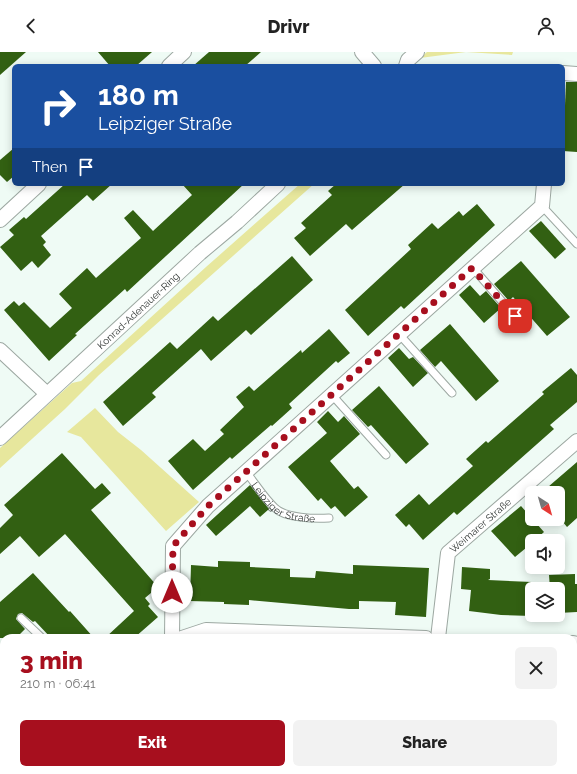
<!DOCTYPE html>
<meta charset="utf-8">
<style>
:root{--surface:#fff;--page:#f2f2f2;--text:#222;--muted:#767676;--accent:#a70f1e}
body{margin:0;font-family:Raleway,sans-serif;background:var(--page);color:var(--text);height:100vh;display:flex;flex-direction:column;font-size:15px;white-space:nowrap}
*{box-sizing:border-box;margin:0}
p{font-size:13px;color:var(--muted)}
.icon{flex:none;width:22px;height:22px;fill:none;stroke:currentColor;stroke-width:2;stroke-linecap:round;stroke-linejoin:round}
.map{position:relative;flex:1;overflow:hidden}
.drawer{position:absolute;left:0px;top:582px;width:577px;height:140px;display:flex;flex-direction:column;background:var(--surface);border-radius:12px 12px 0 0;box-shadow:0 2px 10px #0003}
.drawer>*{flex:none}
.hud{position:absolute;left:12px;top:12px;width:553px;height:122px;border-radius:6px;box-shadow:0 2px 10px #0003;background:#1a4fa0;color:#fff;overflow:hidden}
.needle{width:26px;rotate:143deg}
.fabs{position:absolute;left:525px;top:434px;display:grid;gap:8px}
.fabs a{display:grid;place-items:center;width:40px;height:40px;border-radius:6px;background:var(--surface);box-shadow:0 2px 10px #0003;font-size:20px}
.pin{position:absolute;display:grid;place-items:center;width:34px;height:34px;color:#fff;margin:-17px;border-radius:8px;box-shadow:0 2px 6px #0006}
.me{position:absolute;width:44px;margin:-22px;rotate:0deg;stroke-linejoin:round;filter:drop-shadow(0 0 3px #0008)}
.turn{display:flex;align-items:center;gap:14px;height:84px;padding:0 20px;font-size:18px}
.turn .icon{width:52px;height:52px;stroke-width:2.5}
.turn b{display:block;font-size:28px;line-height:34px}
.then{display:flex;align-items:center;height:38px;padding:0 20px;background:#0003;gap:8px;font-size:15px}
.round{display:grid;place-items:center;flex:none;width:42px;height:42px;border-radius:6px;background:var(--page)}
.head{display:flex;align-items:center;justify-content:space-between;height:68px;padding:0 20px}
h1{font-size:24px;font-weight:800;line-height:30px;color:var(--accent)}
.primary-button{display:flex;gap:8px;margin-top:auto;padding:8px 20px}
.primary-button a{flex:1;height:46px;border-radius:6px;background:var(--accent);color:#fff;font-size:16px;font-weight:800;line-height:46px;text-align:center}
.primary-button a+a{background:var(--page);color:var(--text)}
header{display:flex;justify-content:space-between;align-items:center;height:52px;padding:0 20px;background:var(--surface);font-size:18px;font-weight:800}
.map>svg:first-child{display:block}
.green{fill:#e7e79d}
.building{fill:#326012}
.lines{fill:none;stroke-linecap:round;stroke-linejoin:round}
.service-casing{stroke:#9da8a2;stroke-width:9}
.minor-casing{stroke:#9da8a2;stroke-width:16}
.service{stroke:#fff;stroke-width:7}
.minor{stroke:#fff;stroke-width:14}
.route{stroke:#a70f1e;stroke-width:7;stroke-dasharray:0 12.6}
.labels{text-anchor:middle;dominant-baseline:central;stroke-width:4;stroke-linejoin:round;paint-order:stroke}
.street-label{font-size:10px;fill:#313634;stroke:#effbf5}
</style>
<header><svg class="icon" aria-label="back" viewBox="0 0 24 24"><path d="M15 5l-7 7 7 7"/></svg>Drivr<svg class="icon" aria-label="person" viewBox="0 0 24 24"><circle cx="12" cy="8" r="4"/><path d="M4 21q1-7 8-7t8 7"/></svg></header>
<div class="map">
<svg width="577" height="722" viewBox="0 0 577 722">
<rect width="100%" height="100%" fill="#effbf5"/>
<g class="green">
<path d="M427,0h86l-1,3 -46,-3 -46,6z"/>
<path d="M300,132h14l-215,191 -34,34 -65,59v-20l72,-65 9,-2 125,-114z"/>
<path d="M95,356l23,24 23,18 58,52 -33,29 -85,-94 -14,-5z"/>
<path d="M4,614v50l-4,-4v-42z"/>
</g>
<g class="building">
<path d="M0,0h26l-26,23z"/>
<path d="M98,0h54l-16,14h-26z"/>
<path d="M209,0h52l-16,14h-52z"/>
<path d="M566,30h11v70l-14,-1z"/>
<path d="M14,96v28l-7,6 -7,-7v-15z"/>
<path d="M65,132h47l-19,17 -6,-6 -46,41 5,6 -3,3 8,10 -13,13 -6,-7 -11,10 -21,-24 14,-12 -5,-5 15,-13 2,2z"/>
<path d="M182,132h62l-117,108 -2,-3 -50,45 2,1 -28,26 -45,-51 10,-9 5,5 5,-4 26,26 22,-20 -13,-14 28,-26 9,10 45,-40 -17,-20 9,-8 20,21 39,-36z"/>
<path d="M336,132h69l-53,46 -6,-6 -36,32 -16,-18 12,-10 -5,-5 31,-28 -4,-4z"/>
<path d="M477,152l18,21 -91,84 -3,-3 -33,30 -23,-26 66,-61 -3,-4 24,-22 6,6 21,-18 4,5z"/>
<path d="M541,169l25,28 -11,10 -26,-28z"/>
<path d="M292,204l21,24 -62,55 -5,-5 -35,31 -10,-12 -49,44 4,4 -33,29 -20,-24 67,-60 7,7 36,-33 5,5z"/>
<path d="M521,209l49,56 -23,19 -34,-39 -4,4 -15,-17z"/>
<path d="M470,233l10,11 6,-5 15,17 -17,15 -25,-28z"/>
<path d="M450,272l49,57 -23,20 -35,-40 -6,6 -15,-17z"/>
<path d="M329,277l21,24 -12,10 -2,-2 -47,43 3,4 -20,18 -1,-1 -39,34 -2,-2 -37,33 -25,-29 25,-22 12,12 19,-17 -4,-4 24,-23 -8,-10 13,-11 5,5 47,-41 1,3z"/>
<path d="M399,296l10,11 4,-2 15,16 -15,14 -25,-29z"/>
<path d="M571,316l6,7v27l-27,23 4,4 -97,86 -3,-3 -31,28 -14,-16 -3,3 -11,-12 24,-21 10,11 44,-39 -7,-7 20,-18 2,2 56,-49 -2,-2z"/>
<path d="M379,334l50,58 -23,20 -35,-39 -3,2 -16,-17z"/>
<path d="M328,359l10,11 6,-6 16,18 -30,27 24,28 4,-3 10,11 -23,20 -10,-11 -4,3 -10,-11 -3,3 -30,-34 39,-34 -10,-11z"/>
<path d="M62,401l33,36 7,-6 9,10 -20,17 67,77 -13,11 5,6 -2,2 10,11 -24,21h-29l29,-27 -69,-77 -26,23 -19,-21 -20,18v-26l13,-13 -9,-10z"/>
<path d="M577,410v56l-10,9 -9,-11v-23h-17z"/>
<path d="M250,433l19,24 -9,8 -10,-11 -34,30 -10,-11z"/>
<path d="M521,454l23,26 -10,9h-2v2l-17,14 -24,-26z"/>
<path d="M218,509l32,1v5l40,2v8l25,1 1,-7 37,3v-9l76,3 -3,49 -31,-2 1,-13 -37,-1v8h-10l-100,-9v5l-25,-1v-2l-34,-1 1,-36 27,2z"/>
<path d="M462,515l28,2v10l-2,1 44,2v34l-31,-1 -32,-4 2,-21 -10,-1z"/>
<path d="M33,521l36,39 1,-1 24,27h-43l-16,-17 -2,1 -11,-9 -4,1 -2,5 9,10 -9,9h-16v-36z"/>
<path d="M575,522v10h2v28l-19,1v-24h-8l-1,-14z"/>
</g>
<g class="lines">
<g class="service-casing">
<g id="service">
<path d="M542,154l35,38"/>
<path d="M473,216l52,60"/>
<path d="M399,282l53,59"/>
<path d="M332,343l54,60"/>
<path id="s1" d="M246,420c9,11 18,26 29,36 10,10 40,11 54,10"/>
<path d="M21,566l21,20"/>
<path d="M527,722l4,-4"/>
</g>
</g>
<g class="minor-casing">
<g id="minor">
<path d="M362,0l12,14"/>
<path d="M169,14l15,-14"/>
<path d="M406,14l2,-6 9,-8"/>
<path d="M563,21l14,1"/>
<path d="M0,168l39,-36"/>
<path d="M0,298l47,44"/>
<path id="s2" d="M0,386l200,-185 37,-31 41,-38"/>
<path d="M172,586l1,-92 35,-40 334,-300 2,-22"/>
<path d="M182,586l24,-8 220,8"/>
<path id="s3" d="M438,586l10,-85 129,-112"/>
<path d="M573,591l4,1"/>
<path d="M40,722l4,-4"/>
<path d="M357,722v-4"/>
</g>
</g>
<use href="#service" class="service"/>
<use href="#minor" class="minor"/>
</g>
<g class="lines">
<path class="route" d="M172,540l1,-46 35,-40 264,-238 43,48"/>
</g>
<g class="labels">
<g class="street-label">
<text stroke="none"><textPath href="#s2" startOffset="188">Konrad-Adenauer-Ring</textPath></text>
<text stroke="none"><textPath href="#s1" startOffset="51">Leipziger Straße</textPath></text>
<text stroke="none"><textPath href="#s3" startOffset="128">Weimarer Straße</textPath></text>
</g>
</g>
</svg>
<div class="fabs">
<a><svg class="needle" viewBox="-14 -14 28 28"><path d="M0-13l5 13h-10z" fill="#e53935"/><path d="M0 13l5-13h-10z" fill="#767676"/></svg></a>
<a><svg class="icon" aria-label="sound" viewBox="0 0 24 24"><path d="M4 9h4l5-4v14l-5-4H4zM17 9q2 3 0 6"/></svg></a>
<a><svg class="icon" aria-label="layers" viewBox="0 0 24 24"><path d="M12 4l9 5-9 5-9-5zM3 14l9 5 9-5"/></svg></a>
</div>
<div class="pin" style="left:515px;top:264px;background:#d93025"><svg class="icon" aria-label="arrive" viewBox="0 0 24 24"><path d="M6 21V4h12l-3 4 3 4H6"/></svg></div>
<svg class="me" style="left:172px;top:540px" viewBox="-20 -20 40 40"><circle r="19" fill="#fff"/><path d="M0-13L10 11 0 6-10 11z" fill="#a70f1e"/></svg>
<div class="hud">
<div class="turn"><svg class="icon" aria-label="right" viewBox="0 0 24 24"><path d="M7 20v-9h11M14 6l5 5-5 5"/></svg><div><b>180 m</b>Leipziger Straße</div></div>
<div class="then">Then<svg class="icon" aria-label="arrive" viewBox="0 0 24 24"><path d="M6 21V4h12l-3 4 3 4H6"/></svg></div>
</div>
<section class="drawer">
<div class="head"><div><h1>3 min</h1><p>210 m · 06:41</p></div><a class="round"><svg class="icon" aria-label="close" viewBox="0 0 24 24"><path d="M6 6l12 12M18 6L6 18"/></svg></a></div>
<div class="primary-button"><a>Exit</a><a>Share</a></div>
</section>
</div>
